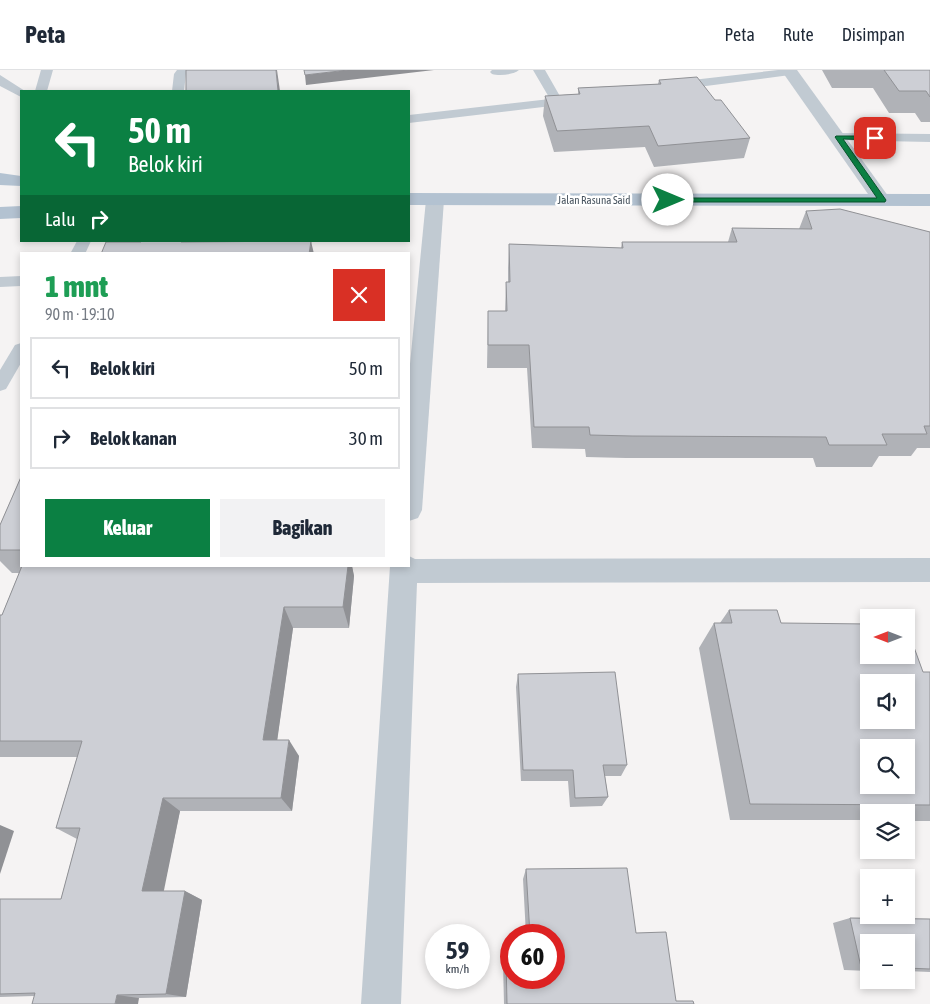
<!DOCTYPE html>
<html lang="id">
<meta charset="utf-8">
<style>
:root{--surface:#fff;--page:#f2f2f3;--text:#1f2937;--muted:#747a83;--line:#e0e1e3;--accent:#0b8043}
body{margin:0;font-family:"Asap Condensed",sans-serif;background:var(--page);color:var(--text);height:100vh;display:flex;flex-direction:column;font-size:19px;white-space:nowrap}
*{box-sizing:border-box;margin:0}
p{font-size:16px;color:var(--muted)}
.icon{flex:none;width:28px;height:28px;fill:none;stroke:currentColor;stroke-width:2;stroke-linecap:round;stroke-linejoin:round}
.map{position:relative;flex:1;overflow:hidden}
.details{position:absolute;left:20px;top:182px;width:390px;height:315px;display:flex;flex-direction:column;background:var(--surface);border-radius:0px;box-shadow:0 2px 8px #0003}
.details>*{flex:none}
.guide{position:absolute;left:20px;top:20px;width:390px;height:152px;border-radius:0px;box-shadow:0 2px 8px #0003;background:#0b8043;color:#fff;overflow:hidden}
.needle{width:32px;rotate:270deg}
.fabs{position:absolute;left:860px;top:539px;display:grid;gap:10px}
.fabs a{display:grid;place-items:center;width:55px;height:55px;border-radius:0px;background:var(--surface);box-shadow:0 2px 8px #0003;font-size:25px}
.speed{position:absolute;left:425px;top:854px;display:flex;gap:10px;font-size:25px;font-weight:700;text-align:center}
.speed>*{display:grid;place-content:center;width:65px;height:65px;border-radius:50%;background:var(--surface);box-shadow:0 2px 8px #0003;line-height:1}
.speed small{font-size:12px;font-weight:400}
.speed .limit{border:8px solid #d22;background:#fff;color:#111}
.pin{position:absolute;display:grid;place-items:center;width:42px;height:42px;color:#fff;margin:-21px;border-radius:10px;box-shadow:0 2px 8px #0006}
.me{position:absolute;width:55px;margin:-28px;rotate:90deg;stroke-linejoin:round;filter:drop-shadow(0 0 4px #0008)}
.turn{display:flex;align-items:center;gap:18px;height:105px;padding:0 25px;font-size:22px}
.turn .icon{width:65px;height:65px;stroke-width:2.5}
.turn b{display:block;font-size:35px;line-height:42px}
.then{display:flex;align-items:center;height:48px;padding:0 25px;background:#0003;gap:10px;font-size:19px}
.round{display:grid;place-items:center;flex:none;width:52px;height:52px;border-radius:0px;background:var(--page)}
.headline{display:flex;align-items:center;justify-content:space-between;height:85px;padding:0 25px}
h1{font-size:30px;font-weight:800;line-height:38px;color:#1e9e55}
.primary-button{display:flex;gap:10px;margin-top:auto;padding:10px 25px}
.primary-button a{flex:1;height:58px;border-radius:0px;background:var(--accent);color:#fff;font-size:20px;font-weight:800;line-height:58px;text-align:center}
.primary-button a+a{background:var(--page);color:var(--text)}
ul{padding:0;list-style:none}
li{display:flex;align-items:center;gap:15px;height:62px;margin:0 10px 8px;padding:0 15px;border:2px solid var(--line);border-radius:0px}
li div{flex:1}
li b{display:block;font-size:19px}
li em{font-style:normal}
header{display:flex;align-items:center;gap:30px;box-sizing:border-box;height:70px;padding:0 25px;background:var(--surface);border-bottom:1px solid var(--line)}
header strong{font-size:24px}
nav{display:flex;gap:28px;margin-inline-start:auto;font-size:18px}
.map>svg:first-child{display:block}
.lines{fill:none;stroke-linecap:round;stroke-linejoin:round}
.lane{fill:#c1cad2;fill-rule:evenodd}
.street{fill:#c1cad2;fill-rule:evenodd}
.primary{fill:#b3c2d1;fill-rule:evenodd}
.wall{fill:#b0b2b7}
.shaded-wall{fill:#909195}
.building{fill:#cdcfd5;stroke:#909195;fill-rule:evenodd}
.route{fill:#0b8043;stroke:#07532c}
.labels{text-anchor:middle;dominant-baseline:central;stroke-width:5;stroke-linejoin:round;paint-order:stroke}
.far-street-label{font-size:11px;fill:#4a5661;stroke:#fff}
</style>
<header>
<strong>Peta</strong>
<nav><a>Peta</a><a>Rute</a><a>Disimpan</a></nav>
</header>
<div class="map">
<svg width="930" height="934" viewBox="0 0 930 934">
<rect width="100%" height="100%" fill="#f5f3f3"/>
<g class="lines">
<g class="lane">
<path d="M41,0h12l-6,21h-12z"/>
<path d="M177,0h12l-3,4 -2,17h-12l2,-17z"/>
<path d="M492,0h27c-6,5 -20,6 -27,4l-2,-2z"/>
<path d="M533,0h12l16,28 15,-1 2,3 -2,3 -167,20v-8l141,-16z"/>
<path d="M778,0h16l2,2 -6,3 -115,15 -6,-4 6,-4z"/>
<path d="M0,5l25,16h-4v6l-21,-11z"/>
<path d="M838,63l92,1v8l-96,-2 -2,-3z"/>
<path d="M77,171h14l-6,13h-15z"/>
<path d="M21,206v10l-21,1v-10z"/>
<path d="M21,273v20l-15,26 -6,2v-21l15,-25z"/>
</g>
<g class="street">
<path d="M781,0h16l94,130 -2,4 -7,2 -7,-2z"/>
<path d="M435,124l7,2 2,4 -22,310 -4,8 -9,3v-147l17,-174 2,-4z"/>
<path d="M409,486l6,3 515,-1v24l-513,1 -16,421h-40l29,-438h19z"/>
</g>
<g class="primary">
<path d="M0,103l21,3v10l-21,-1z"/>
<path d="M409,123l521,1v12l-521,-1z"/>
<path d="M21,136v12l-21,1v-12z"/>
</g>
</g>
<g class="wall">
<path d="M822,0h108v52h-9l-6,-9h-26l-16,-25h-41z"/>
<path d="M659,10l56,20 35,38 -6,20 -90,9 -9,-20 -91,5 -11,-36 2,-20 33,-2v-6l80,-4z"/>
<path d="M806,141l124,21v216h-13l-6,8h-32l-7,11h-56l-3,-9h-187l-40,-1 -1,-8 -53,-1 -5,-80h-40l1,-57h17l1,-29h2v-14l1,-24 112,4 1,-6h106l4,-14 67,1z"/>
<path d="M21,407v89h331l2,10 -5,52h-56l-16,112 22,16 -7,55h-112l-17,80h22l17,9 -16,97 -47,1 -105,-2 -34,1v-98h61l16,-60 -21,-11 21,-71h-77v-142h2l17,-42h-7l-12,-12v-36z"/>
<path d="M729,540l52,13 88,32 54,17h7v149h-24v-9h-37v8h-139l-31,-172 15,-25h6z"/>
<path d="M518,604l109,91 -6,11h-16l3,21 -6,9 -32,1 -2,-26h-47l-5,-94z"/>
<path d="M526,799l110,64 40,68 18,3h-190l-1,-41 3,-5 5,20 43,-43h-28l-3,-56z"/>
<path d="M850,848l80,1v53l-24,-1v-29h-37v29l-25,-1 -11,-47z"/>
</g>
<g class="shaded-wall">
<path d="M276,0h1l3,21h-2z"/>
<path d="M348,0h86l-128,15 -1,-10z"/>
<path d="M311,171l3,13h-5z"/>
<path d="M348,496h4l2,10 -5,52 -6,-21z"/>
<path d="M284,537l9,21 -18,128 -12,-16z"/>
<path d="M289,670l10,16 -7,55 -11,-13z"/>
<path d="M163,728l17,13 -18,89 -20,-9z"/>
<path d="M0,755l14,6 -14,43z"/>
<path d="M185,821l17,9 -16,97 -20,-3z"/>
<path d="M117,925l22,3 -1,6h-23z"/>
</g>
<g class="building">
<path d="M186,0h90l2,21h-92z"/>
<path d="M304,0h44l-43,5z"/>
<path d="M884,0h46v27l-4,-6h-27z"/>
<path d="M697,7l18,23h6l29,38 -92,8 -9,-20 -92,5 -12,-35 35,-2 -2,-6 83,-4 -2,-4z"/>
<path d="M840,139l90,23v194h-6l3,8h-45l5,11h-58l-3,-8 -194,-1 -42,-1 -1,-8h-55l-5,-82h-41v-34h19l-1,-29h4l-1,-38 114,4 -1,-6h115l-5,-14 80,1 -6,-18z"/>
<path d="M141,171h40v1l130,-1 -2,13h-208l5,-12h35z"/>
<path d="M21,407v73h-21v-25z"/>
<path d="M22,496h326l-5,41h-59l-21,133h26l-8,58h-118l-21,93h43l-19,103 -49,1 -2,9h-83l3,-11 -35,1v-95h61l19,-71h-24l26,-87h-82v-126h2z"/>
<path d="M729,540h48l4,13 88,1v31h37v-16h5l12,33h7v133l-180,-1 -36,-181h18zM869,612h37v38h-37zM869,678h37v37h-37z"/>
<path d="M615,602l12,93h-24l5,32 -33,1 -2,-28h-50l-5,-96z"/>
<path d="M627,798l9,65 30,-1 10,69h17l1,3h-187l-1,-46h5v20h43v-43h-24l-4,-66z"/>
<path d="M850,848l80,1v50l-24,-1v-26h-37v25h-8z"/>
</g>
<path class="route" d="M836,66h41v3l-2,1 -32,-1 43,61 -1,2h-217l-4,-2 4,-2h209l-42,-61z"/>
<g class="labels">
<g class="far-street-label">
<text x="594" y="130">Jalan Rasuna Said</text>
</g>
</g>
</svg>
<div class="fabs">
<a><svg class="needle" viewBox="-14 -14 28 28"><path d="M0-13l5 13h-10z" fill="#e53935"/><path d="M0 13l5-13h-10z" fill="#747a83"/></svg></a>
<a><svg class="icon" aria-label="sound" viewBox="0 0 24 24"><path d="M4 9h4l5-4v14l-5-4H4zM17 9q2 3 0 6"/></svg></a>
<a><svg class="icon" aria-label="search" viewBox="0 0 24 24"><circle cx="10" cy="10" r="6"/><path d="M15 15l6 6"/></svg></a>
<a><svg class="icon" aria-label="layers" viewBox="0 0 24 24"><path d="M12 4l9 5-9 5-9-5zM3 14l9 5 9-5"/></svg></a>
<a>+</a>
<a>−</a>
</div>
<div class="speed"><div>59<small>km/h</small></div><div class="limit">60</div></div>
<div class="pin" style="left:875px;top:68px;background:#d93025"><svg class="icon" aria-label="arrive" viewBox="0 0 24 24"><path d="M6 21V4h12l-3 4 3 4H6"/></svg></div>
<svg class="me" style="left:668px;top:130px" viewBox="-20 -20 40 40"><circle r="19" fill="#fff"/><path d="M0-13L10 11 0 6-10 11z" fill="#0b8043"/></svg>
<div class="guide">
<div class="turn"><svg class="icon" aria-label="left" viewBox="0 0 24 24"><path d="M17 20v-9H6M10 6l-5 5 5 5"/></svg><div><b>50 m</b>Belok kiri</div></div>
<div class="then">Lalu<svg class="icon" aria-label="right" viewBox="0 0 24 24"><path d="M7 20v-9h11M14 6l5 5-5 5"/></svg></div>
</div>
<section class="details">
<div class="headline"><div><h1>1 mnt</h1><p>90 m · 19:10</p></div><a class="round" style="background:#d93025;color:#fff"><svg class="icon" aria-label="close" viewBox="0 0 24 24"><path d="M6 6l12 12M18 6L6 18"/></svg></a></div>
<ul>
<li><svg class="icon" aria-label="left" viewBox="0 0 24 24"><path d="M17 20v-9H6M10 6l-5 5 5 5"/></svg><div><b>Belok kiri</b></div><em>50 m</em></li>
<li><svg class="icon" aria-label="right" viewBox="0 0 24 24"><path d="M7 20v-9h11M14 6l5 5-5 5"/></svg><div><b>Belok kanan</b></div><em>30 m</em></li>
</ul>
<div class="primary-button"><a>Keluar</a><a>Bagikan</a></div>
</section>
</div>
